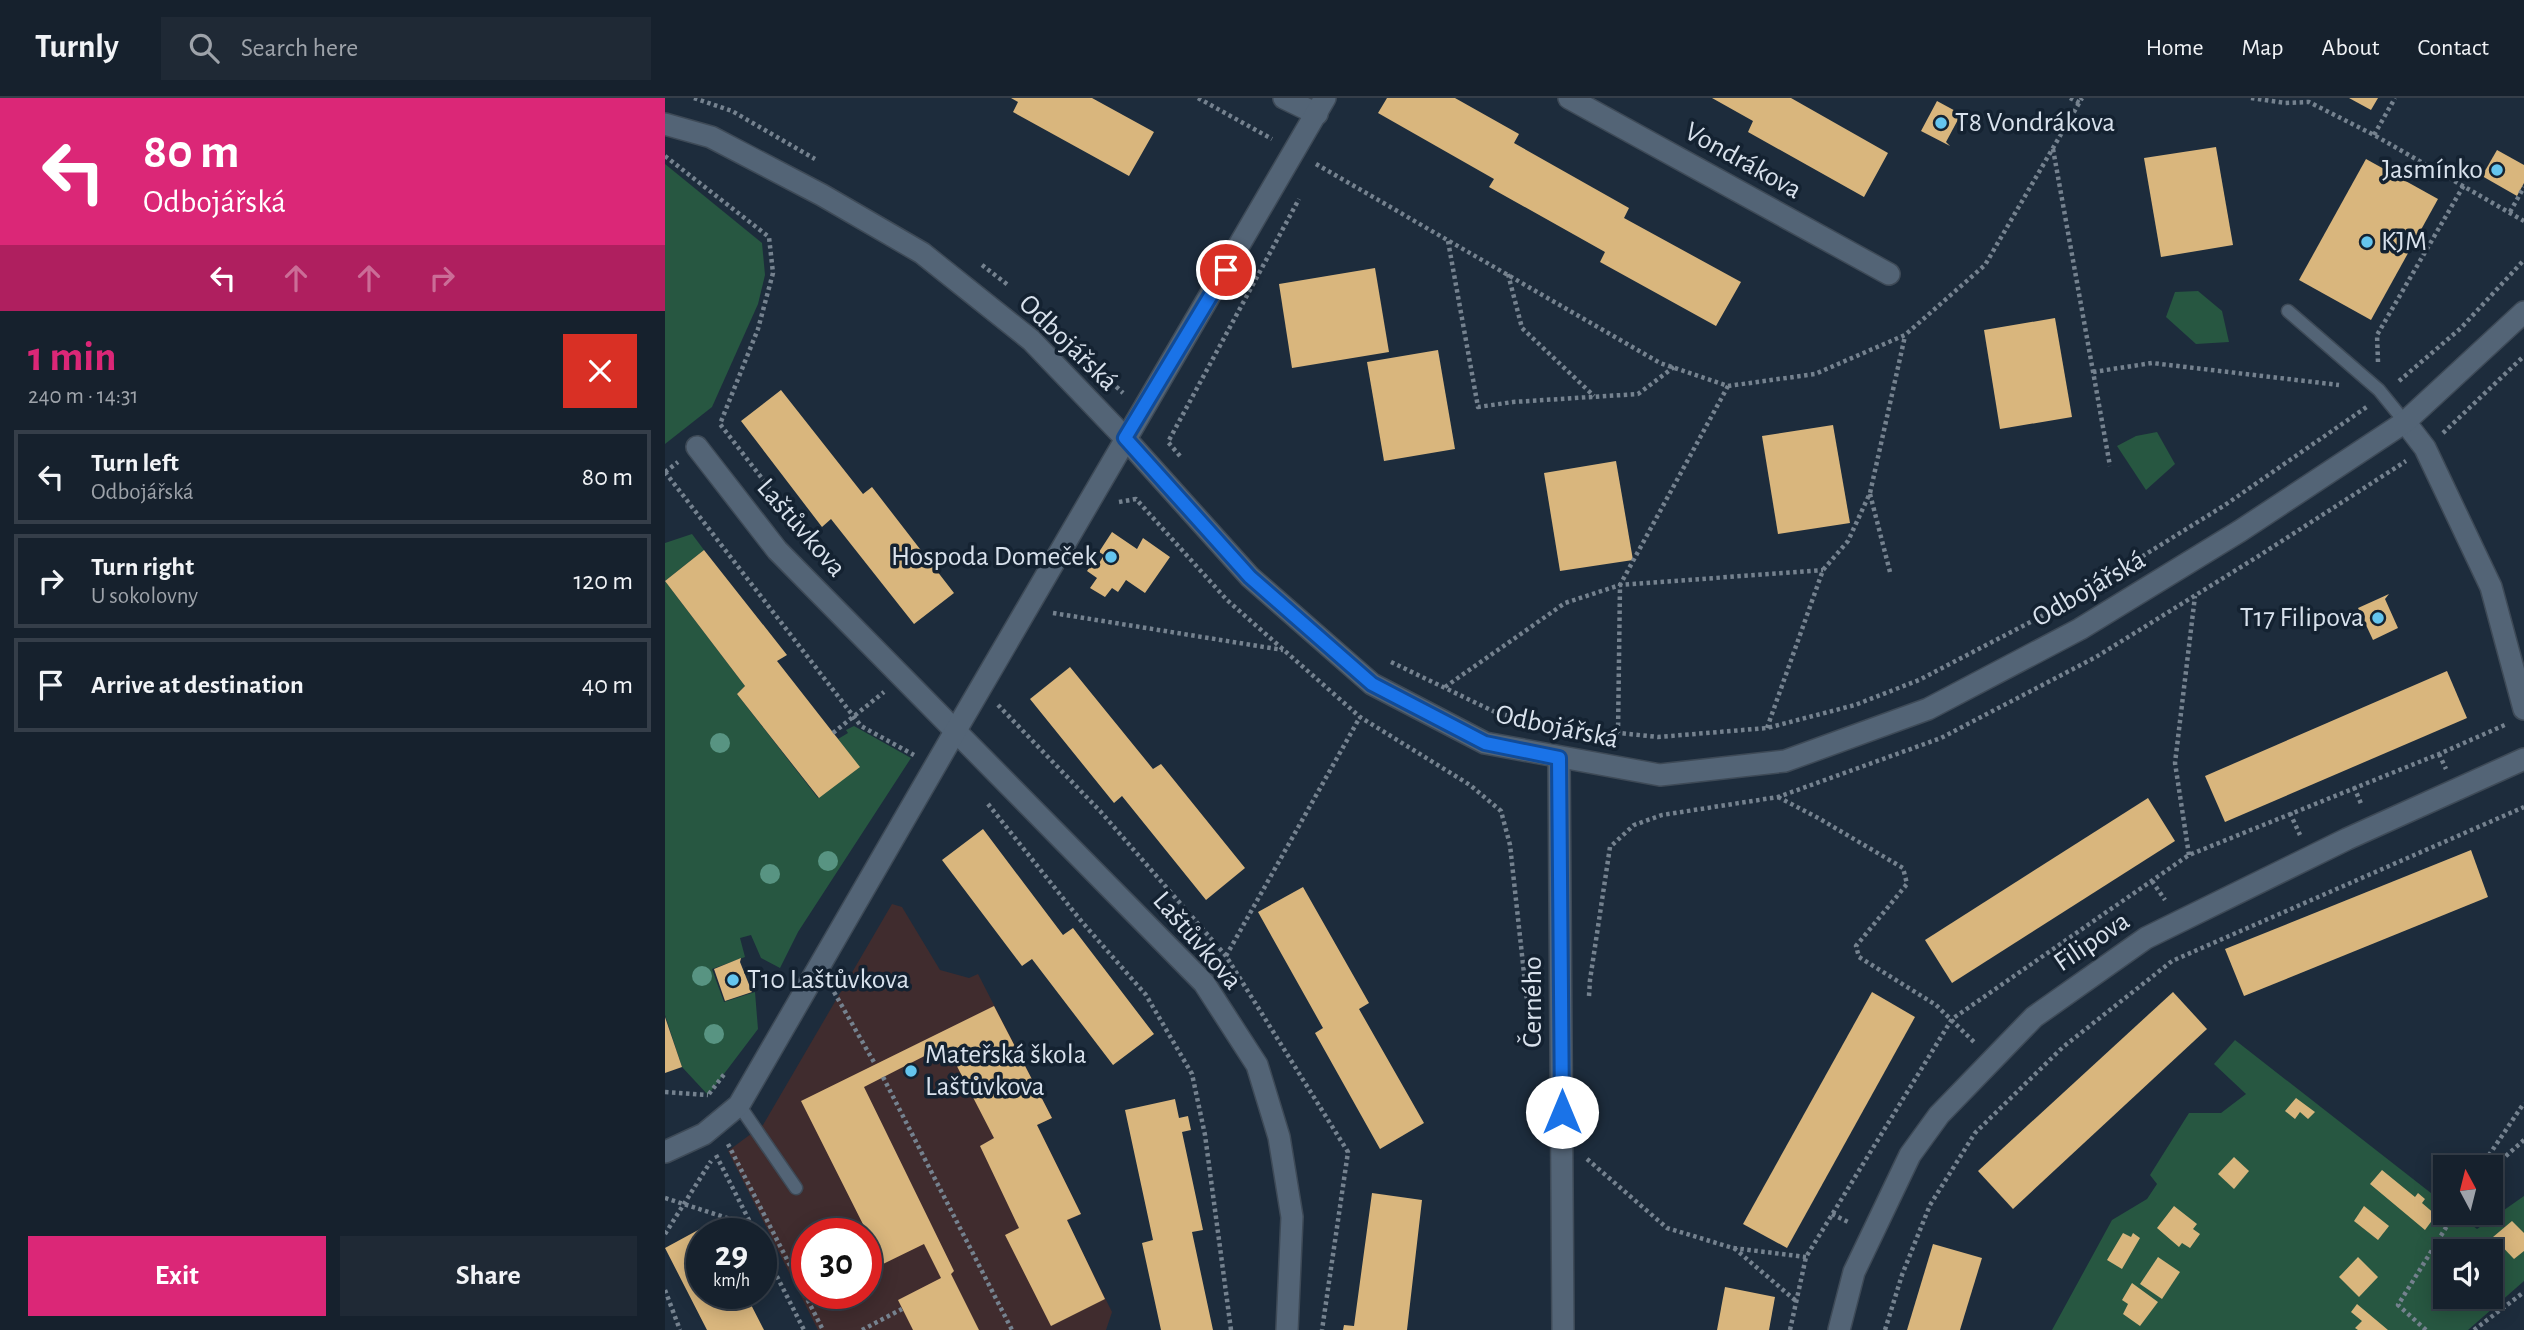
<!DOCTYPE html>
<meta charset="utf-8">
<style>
:root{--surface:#16212d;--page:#1f2935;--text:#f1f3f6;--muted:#9ea3aa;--line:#353e49;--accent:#db2777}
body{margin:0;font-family:"Alegreya Sans",sans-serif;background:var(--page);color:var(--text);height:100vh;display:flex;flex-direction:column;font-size:26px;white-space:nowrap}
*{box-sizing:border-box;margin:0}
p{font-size:23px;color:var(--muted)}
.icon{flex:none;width:38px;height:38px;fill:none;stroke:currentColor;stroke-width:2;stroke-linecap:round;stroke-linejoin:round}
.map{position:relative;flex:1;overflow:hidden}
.side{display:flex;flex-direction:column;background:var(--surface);width:665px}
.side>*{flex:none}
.banner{background:#db2777;color:#fff;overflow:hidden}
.needle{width:46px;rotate:353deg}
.controls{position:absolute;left:1768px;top:1057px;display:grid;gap:14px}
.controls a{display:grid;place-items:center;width:70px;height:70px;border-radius:0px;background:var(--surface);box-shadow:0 4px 18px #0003,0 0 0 2px var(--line);font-size:35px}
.speed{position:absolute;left:21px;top:1120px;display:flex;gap:14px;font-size:35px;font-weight:700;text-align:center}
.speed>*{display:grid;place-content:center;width:91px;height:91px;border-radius:50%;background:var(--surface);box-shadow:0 4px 18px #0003,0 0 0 2px var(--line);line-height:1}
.speed small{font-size:18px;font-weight:400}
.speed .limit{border:10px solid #d22;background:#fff;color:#111}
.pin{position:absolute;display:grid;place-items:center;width:60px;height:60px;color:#fff;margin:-30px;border:4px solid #fff;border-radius:50%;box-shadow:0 2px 7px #0007}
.me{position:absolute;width:77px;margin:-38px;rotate:0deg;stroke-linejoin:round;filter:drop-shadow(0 0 5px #0008)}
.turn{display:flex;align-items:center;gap:24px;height:147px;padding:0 28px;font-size:32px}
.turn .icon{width:91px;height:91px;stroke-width:2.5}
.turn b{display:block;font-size:49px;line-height:60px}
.lanes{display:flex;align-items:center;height:66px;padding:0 28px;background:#0003;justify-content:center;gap:35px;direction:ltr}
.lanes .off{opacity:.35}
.round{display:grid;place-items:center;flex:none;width:74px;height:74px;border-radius:0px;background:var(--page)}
.headline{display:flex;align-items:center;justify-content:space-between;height:119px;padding:0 28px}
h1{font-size:42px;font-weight:600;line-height:52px;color:var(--accent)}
.action{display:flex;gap:14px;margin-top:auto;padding:14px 28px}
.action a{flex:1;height:80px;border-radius:0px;background:var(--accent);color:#fff;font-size:28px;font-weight:600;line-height:80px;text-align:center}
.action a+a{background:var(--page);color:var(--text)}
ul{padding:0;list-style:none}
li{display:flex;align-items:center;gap:21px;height:94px;margin:0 14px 10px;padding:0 14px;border:4px solid var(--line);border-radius:0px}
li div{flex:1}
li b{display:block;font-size:26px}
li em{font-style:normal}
header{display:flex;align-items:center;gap:42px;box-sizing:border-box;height:98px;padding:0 35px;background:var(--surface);border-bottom:2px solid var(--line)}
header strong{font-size:33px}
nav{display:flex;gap:38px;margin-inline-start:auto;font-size:24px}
.search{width:490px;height:63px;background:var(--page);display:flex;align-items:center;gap:18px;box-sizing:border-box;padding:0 24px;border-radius:0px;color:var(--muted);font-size:26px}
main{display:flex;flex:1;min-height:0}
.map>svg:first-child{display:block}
.education{fill:#402c2e;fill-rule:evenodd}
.green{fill:#275741;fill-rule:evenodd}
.building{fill:#d9b67d}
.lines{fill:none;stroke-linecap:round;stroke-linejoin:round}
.service-casing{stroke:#3e4a57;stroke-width:15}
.minor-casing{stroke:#3e4a57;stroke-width:24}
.tertiary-casing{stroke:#3e4a57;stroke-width:24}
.path{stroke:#75828f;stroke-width:4.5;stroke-dasharray:3.5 3.5;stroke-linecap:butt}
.service{stroke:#536476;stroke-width:12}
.minor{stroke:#536476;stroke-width:21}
.tertiary{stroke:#536476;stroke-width:21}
.tree{fill:#589482}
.route-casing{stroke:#114b97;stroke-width:18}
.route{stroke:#1a73e8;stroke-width:12}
.poi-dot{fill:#65c5ee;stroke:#142231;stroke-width:2.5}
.labels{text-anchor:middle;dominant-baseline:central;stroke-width:7;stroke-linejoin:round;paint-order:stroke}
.poi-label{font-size:28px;fill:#d9e2ed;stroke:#142231;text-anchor:start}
.street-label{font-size:28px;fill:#d9e2ed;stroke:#142231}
</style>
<header>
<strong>Turnly</strong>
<div class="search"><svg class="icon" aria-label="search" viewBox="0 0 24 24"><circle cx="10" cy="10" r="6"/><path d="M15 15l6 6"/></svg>Search here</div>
<nav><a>Home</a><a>Map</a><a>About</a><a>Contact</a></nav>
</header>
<main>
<section class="side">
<div class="banner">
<div class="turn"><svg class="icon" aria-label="left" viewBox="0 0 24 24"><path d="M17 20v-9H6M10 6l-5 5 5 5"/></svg><div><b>80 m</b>Odbojářská</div></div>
<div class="lanes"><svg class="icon" aria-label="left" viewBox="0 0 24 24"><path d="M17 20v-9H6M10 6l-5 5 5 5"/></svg><svg class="icon off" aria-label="ahead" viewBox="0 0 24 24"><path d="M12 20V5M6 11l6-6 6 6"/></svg><svg class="icon off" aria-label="ahead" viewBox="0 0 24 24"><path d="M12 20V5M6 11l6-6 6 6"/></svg><svg class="icon off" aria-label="right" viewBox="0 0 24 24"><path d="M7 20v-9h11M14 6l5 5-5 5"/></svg></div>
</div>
<div class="headline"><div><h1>1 min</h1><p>240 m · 14:31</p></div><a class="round" style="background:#d93025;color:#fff"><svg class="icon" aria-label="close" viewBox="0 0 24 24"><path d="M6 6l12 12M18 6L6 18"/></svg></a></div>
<ul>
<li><svg class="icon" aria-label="left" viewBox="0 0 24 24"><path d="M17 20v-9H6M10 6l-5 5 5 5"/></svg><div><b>Turn left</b><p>Odbojářská</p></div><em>80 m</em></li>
<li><svg class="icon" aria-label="right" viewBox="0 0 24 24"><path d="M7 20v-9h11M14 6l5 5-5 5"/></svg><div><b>Turn right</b><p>U sokolovny</p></div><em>120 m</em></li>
<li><svg class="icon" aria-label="arrive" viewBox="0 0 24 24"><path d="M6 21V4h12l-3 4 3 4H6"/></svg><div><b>Arrive at destination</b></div><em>40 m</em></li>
</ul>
<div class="action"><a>Exit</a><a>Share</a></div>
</section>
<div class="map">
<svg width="1859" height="1232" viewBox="0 0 1859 1232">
<rect width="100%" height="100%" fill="#1d2c3c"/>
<path class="education" d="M227,806l10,3 38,63 29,8 9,-4 74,144 -15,7 44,89 -14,7 45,91 -6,18h-288l-90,-179 35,-26zM142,1136h59v59h-59z"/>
<g class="green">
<path d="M0,66l97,79 3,32 -7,29 -46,103 -47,37z"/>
<path d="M1533,193l24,20 7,31 -33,2 -30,-27 9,-25z"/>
<path d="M1492,334l18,32 -29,26 -29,-44 19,-10z"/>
<path d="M27,436l12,16 -39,31v-38z"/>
<path d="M0,483l80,105 -8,8 81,104 41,-31 -21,-28 10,-6 -2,-3 8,-4 57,32 -113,174 -18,36 -19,-10 -10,-23 -11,3 5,19 -33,12 12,33 31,-10 3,37 -50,66 -26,-28 -17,-52z"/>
<path d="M1570,942l210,164v9h11l21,16 47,-33v85l-56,49h-416l60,-110 35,-21 10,-15 -7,-9 39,-62h32l25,-19 -32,-30zM1780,1153h45v46h-45z"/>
</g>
<g class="building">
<path d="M346,0h81l62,34 -25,44 -116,-64 5,-10z"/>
<path d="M722,0h68l64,36 -5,9 115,65 -5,10 117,64 -25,44 -116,-64 5,-10 -116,-65 5,-8 -116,-66z"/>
<path d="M1047,0h79l97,55 -24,44 -116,-65 5,-11z"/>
<path d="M1684,0h29l-7,12z"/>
<path d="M1272,3l24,13 -15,28 4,4 -29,-15z"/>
<path d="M1551,49l17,98 -72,12 -17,-99z"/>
<path d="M1832,52l27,15v18l-7,13 -35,-20z"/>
<path d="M1701,61l72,40 -67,121 -72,-40z"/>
<path d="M710,170l14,84 -97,16 -13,-84z"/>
<path d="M1390,220l17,99 -72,12 -16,-99z"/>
<path d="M773,252l17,99 -71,12 -17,-99z"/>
<path d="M116,292l82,104 9,-7 82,106 -40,31 -83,-105 -9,8 -81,-106z"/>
<path d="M1168,327l17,98 -72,11 -16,-98z"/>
<path d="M951,363l17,99 -73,11 -16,-98z"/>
<path d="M447,434l25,17 6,-11 27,19 -25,36 -19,-13 -8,12 -6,-4 -7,9 -15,-9 7,-10 -10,-7 7,-10 4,4 6,-10 -5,-3z"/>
<path d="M39,452l83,105 -10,6 83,106 -41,31 -82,-104 8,-8 -80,-105z"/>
<path d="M1724,496l-4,5 13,29 -25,12 -15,-32z"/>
<path d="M405,569l83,102 8,-5 84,104 -39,32 -84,-104 -8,7 -84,-104z"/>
<path d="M1782,573l20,47 -242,104 -20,-46z"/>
<path d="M1483,700l27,43 -223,142 -27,-43z"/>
<path d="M318,731l80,106 10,-7 81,106 -41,31 -81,-106 -10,7 -80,-106z"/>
<path d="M1806,752l17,47 -244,99 -19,-47z"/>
<path d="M638,789l66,116 -10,6 65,114 -44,26 -65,-116 8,-5 -65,-116z"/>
<path d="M76,860l-1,4 12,30 -27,9 -11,-32z"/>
<path d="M1207,894l43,25 -128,231 -44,-24z"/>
<path d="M1508,894l34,37 -194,180 -35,-38z"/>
<path d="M329,908l58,112 -15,7 44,89 -14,6 38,79 -54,27 -46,-91 14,-7 -39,-82 14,-8 -48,-93 -82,42 90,184 -3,3 28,56h-66l-15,-30 43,-22 -17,-34 -41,20 -82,-163z"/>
<path d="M0,919l17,50 -17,6z"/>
<path d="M1631,1000l19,14 -7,7 -8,-7 -5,7 -10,-8z"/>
<path d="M510,1001l4,19 9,-2 3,14 -9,2 21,98 -11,2 21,98h-52l-19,-87 11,-3 -28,-130z"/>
<path d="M1569,1059l15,14 -15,18 -16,-15z"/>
<path d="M1717,1072l33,27 3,-4 7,6 -3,4 14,12 -11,15 -55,-46z"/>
<path d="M707,1095l50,7 -15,130h-64l1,-5 10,1z"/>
<path d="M1509,1108l23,18 -4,5 7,5 -10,14 -8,-5 -3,4 -22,-19z"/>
<path d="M1699,1108l25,20 -11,14 -24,-19z"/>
<path d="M1847,1123l12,12v18l-10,8 -21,-22z"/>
<path d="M46,1125l5,11h-14v59h43l19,37h-57l-42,-82z"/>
<path d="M1458,1135l8,4 2,-4 7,5 -18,31 -15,-9z"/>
<path d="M1268,1146l49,14 -22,72h-53z"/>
<path d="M1493,1159l22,15 -18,27 -22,-15z"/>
<path d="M1693,1159l20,20 -19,20 -20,-20z"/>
<path d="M1467,1185l26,19 -18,24 -17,-12 5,-10 -6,-4z"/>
<path d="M1060,1189l50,10 -6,33h-52z"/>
<path d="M1781,1199h29l-15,14z"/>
<path d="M1692,1206l31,26h-30l-3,-2 7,-7 -11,-9z"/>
</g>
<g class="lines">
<g class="service-casing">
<g id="service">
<path d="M1623,213l91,79 26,32"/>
<path d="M74,1007l57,83"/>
</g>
</g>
<g class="minor-casing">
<g id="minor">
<path d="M619,0l33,16"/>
<path d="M904,0l320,176"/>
<path d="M1740,324l20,26 66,139 33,122"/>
<path d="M32,349l80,103 427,433 53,82 22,72 13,80 -5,113"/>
<path d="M894,660l4,572"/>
<path d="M0,1054l39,-18 35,-29 217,-375 369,-632"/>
<path d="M1174,1232l15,-58 56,-117 29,-40 95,-98 112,-79 201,-99 177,-80"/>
</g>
</g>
<g class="tertiary-casing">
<path id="tertiary" d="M0,26l46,13 111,58 100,58 109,87 94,98 125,139 122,107 113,59 175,32 125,-14 143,-52 152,-80 160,-98 165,-109 119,-110"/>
</g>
<g class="path">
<path d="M29,0l38,13 83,48"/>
<path d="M533,0l74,41"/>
<path d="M1405,0l10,5"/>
<path d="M1586,0l34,5 24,-1 65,33 150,86"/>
<path d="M1709,37l21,-37"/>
<path d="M1388,51l57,317"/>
<path d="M0,58l104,81 4,36 -15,56 -38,95 98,127"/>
<path d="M651,66l344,199 68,23 87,-12 90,-39 80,-70 97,-167"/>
<path d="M1845,114l14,-25"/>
<path d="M783,143l30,166 35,-5 125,-8 36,-27"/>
<path d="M317,167l26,20"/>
<path d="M843,176l14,54 72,68"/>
<path d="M1713,264l-1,-27 87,-150"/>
<path d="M1428,274l59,-9 187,22"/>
<path d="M441,279l17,16"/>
<path d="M1734,283l62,-53 63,-68"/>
<path d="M1778,335l81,-77"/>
<path d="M515,358l-12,-14 131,-243"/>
<path d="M0,374l196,254 53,29"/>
<path d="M0,374l13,-10"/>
<path d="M1205,396l20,78"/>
<path d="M454,404l17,-3 91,101 133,117 110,68 31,26 9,34 17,156"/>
<path d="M388,515l230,37"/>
<path d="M726,564l106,51 55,13 106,11 109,-9 88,-23 64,-25 148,-77 158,-98 143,-99"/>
<path d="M780,589l120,-84 55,-18 203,-15"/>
<path d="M333,607l102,106 126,145 122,196 -26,178"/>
<path d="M1102,630l56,-158 25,-29 22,-48 35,-157"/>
<path d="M168,635l51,-41"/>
<path d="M953,635l2,-148 108,-199"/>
<path d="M1774,656l7,15"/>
<path d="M1689,689l8,19"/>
<path d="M1113,699l42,22 83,49 4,16 -51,62 3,11 77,48 38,37"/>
<path d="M323,706l94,118 64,73 46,79 13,61 26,195"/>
<path d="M1625,715l10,22"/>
<path d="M1524,757l-14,-92 20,-167"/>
<path d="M1487,783l13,19"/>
<path d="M561,858l134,-239"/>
<path d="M169,894l41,72"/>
<path d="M924,898l1,-16 20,-133 24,-22 28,-10 116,-18 163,-59 155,-81 161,-100 149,-96"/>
<path d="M218,979l129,253"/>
<path d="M0,994l43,3"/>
<path d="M44,996l16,-21"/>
<path d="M63,1046l95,186"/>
<path d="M51,1057l40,79"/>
<path d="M922,1061l80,69 66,20 73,9"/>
<path d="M1816,1069l43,-64"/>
<path d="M1825,1072l34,-30"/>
<path d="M0,1100l87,28"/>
<path d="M1167,1116l18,9"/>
<path d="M0,1136l46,-73"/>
<path d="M96,1147l43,85"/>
<path d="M1069,1150l62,53"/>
<path d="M0,1192l15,40"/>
<path d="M197,1232l40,-21"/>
<path d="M1125,1232l16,-73 146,-238 237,-164 250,-101 68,-30"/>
<path d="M1220,1232l17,-55 28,-70 45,-72 88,-86 109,-86 352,-154"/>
<path d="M1761,1232l-28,-25 57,-92"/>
<path d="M1809,1232l50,-38"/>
</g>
<use href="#service" class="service"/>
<use href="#minor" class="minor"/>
<use href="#tertiary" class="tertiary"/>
</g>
<g class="tree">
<circle cx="55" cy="645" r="10"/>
<circle cx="163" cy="763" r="10"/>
<circle cx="105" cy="776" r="10"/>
<circle cx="37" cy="878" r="10"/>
<circle cx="49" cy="936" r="10"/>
</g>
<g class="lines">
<g class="route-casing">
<path id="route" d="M561,172l-101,168 125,139 122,107 113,59 74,15 3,354"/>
</g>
<use href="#route" class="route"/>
</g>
<g class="poi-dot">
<circle cx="1276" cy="25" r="7"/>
<circle cx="1832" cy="72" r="7"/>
<circle cx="1702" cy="144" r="7"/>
<circle cx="446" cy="459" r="7"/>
<circle cx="1713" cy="520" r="7"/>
<circle cx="68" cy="882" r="7"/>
<circle cx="246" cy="973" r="7"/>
</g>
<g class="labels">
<g class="poi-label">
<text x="1290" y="25">T8 Vondrákova</text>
<text x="1818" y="72" text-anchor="end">Jasmínko</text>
<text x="1716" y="144">KJM</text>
<text x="432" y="459" text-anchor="end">Hospoda Domeček</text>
<text x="1699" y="520" text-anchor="end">T17 Filipova</text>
<text x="82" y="882">T10 Laštůvkova</text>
<text x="260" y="957">Mateřská škola<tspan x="260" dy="32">Laštůvkova</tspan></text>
</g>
<g class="street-label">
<text transform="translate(1078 63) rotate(29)">Vondrákova</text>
<text transform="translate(403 245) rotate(44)">Odbojářská</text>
<text transform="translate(136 430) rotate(49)">Laštůvkova</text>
<text transform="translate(1424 491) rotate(-30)">Odbojářská</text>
<text transform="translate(892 629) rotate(12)">Odbojářská</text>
<text transform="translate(532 843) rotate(49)">Laštůvkova</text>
<text transform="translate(1427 844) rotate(-34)">Filipova</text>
<text transform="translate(868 904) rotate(-90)">Černého</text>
</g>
</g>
</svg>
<div class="controls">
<a><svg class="needle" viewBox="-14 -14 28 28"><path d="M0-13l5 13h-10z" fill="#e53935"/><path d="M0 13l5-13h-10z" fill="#9ea3aa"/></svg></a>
<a><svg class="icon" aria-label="sound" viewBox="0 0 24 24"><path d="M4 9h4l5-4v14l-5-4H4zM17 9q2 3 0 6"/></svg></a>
</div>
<div class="speed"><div>29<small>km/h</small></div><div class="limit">30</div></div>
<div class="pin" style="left:561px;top:172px;background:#d93025"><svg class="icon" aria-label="arrive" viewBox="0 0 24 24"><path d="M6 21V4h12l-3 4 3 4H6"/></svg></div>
<svg class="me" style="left:897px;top:1014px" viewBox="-20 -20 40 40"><circle r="19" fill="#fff"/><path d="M0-13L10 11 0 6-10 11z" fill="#1a73e8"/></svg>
</div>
</main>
